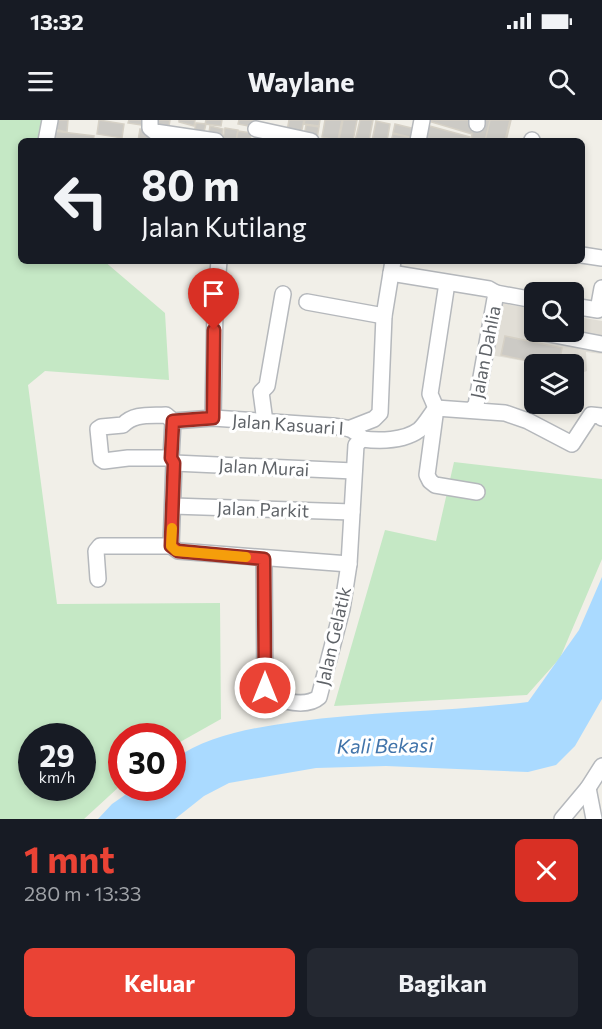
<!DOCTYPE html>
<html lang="id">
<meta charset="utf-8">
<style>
:root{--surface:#171b24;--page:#242831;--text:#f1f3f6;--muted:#9ea1a6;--accent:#ea4335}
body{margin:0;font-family:Commissioner,sans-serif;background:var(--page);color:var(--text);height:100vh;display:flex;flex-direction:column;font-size:22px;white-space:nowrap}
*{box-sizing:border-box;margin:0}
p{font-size:20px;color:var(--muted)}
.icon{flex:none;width:33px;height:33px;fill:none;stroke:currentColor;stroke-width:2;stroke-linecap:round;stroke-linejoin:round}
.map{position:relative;height:699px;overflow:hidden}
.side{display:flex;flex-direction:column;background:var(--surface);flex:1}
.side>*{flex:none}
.banner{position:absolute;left:18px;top:18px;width:567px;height:126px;border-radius:9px;box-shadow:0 3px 9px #0003;background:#171b24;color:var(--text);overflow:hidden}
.buttons{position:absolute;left:524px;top:162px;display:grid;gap:12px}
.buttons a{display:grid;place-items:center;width:60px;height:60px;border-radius:9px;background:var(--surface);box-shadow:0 3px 9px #0003;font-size:30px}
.speed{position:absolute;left:18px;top:603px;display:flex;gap:12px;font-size:30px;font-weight:700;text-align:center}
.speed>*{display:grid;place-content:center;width:78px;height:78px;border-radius:50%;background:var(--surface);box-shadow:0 3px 9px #0003;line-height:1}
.speed small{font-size:15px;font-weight:400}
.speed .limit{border:9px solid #d22;background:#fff;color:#111}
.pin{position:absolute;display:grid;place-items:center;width:51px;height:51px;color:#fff;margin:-62px -26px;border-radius:50% 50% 50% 0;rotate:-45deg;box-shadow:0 0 6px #0007}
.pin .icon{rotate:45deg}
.me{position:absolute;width:66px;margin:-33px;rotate:0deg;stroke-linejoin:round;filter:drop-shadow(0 0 4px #0008)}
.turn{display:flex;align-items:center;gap:21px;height:126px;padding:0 24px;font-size:27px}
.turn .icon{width:78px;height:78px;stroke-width:2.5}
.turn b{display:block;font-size:42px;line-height:51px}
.round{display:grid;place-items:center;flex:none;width:63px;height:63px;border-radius:9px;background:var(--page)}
.head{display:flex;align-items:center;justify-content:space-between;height:102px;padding:0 24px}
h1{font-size:36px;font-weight:700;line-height:45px;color:var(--accent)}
.cta{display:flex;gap:12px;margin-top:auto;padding:12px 24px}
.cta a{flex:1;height:69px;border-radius:9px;background:var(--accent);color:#fff;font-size:24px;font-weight:700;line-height:69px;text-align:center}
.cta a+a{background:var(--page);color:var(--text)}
.status{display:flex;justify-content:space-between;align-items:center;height:42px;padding:0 30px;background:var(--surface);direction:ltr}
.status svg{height:16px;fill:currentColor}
header{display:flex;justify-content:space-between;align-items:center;height:78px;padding:0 24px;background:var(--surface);font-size:27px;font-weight:700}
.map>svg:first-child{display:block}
.education{fill:#e1ded6}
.green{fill:#c5e8c5;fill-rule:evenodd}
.water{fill:#aadaff}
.building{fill:#cccac5;stroke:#d6d1c6;stroke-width:1.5}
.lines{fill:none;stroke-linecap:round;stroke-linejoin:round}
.minor-casing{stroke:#b5b8bc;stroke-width:18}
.minor{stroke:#fff;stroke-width:15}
.route-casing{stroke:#982c22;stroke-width:15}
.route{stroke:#ea4335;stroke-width:10}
.slow{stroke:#f59e0b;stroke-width:10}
.labels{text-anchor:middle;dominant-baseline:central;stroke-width:6;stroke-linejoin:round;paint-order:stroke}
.street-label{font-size:18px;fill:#5f6368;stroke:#fff}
.water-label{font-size:20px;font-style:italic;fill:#4174aa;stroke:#fff}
</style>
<div class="status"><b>13:32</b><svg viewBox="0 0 49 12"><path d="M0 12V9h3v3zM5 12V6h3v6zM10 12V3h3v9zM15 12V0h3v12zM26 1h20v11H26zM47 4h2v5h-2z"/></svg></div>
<header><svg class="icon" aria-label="menu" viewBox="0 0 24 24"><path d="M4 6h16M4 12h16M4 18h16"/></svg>Waylane<svg class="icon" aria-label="search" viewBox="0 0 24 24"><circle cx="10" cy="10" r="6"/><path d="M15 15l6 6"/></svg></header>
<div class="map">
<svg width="602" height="699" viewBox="0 0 602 699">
<rect width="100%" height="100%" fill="#f1efe8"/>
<path class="education" d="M500,183l34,6v23h39v-16l29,5v33l-16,-2 1,19 -6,2 -8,-2v-7h-33l-50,-9z"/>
<g class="green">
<path d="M0,0h45l-3,21h-21v120h83l61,52 4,67 -124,-9 -17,14 29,219 163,-1 1,116 -48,27 -1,-10h-50l-1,49 -37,34h-84zM32,616h50v52h-50z"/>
<path d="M454,342l148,17v80l-42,99 -33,37 -193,11 51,-176 51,11z"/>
</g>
<path class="water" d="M602,457v122l-27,47 -19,19 -28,7 -142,-6 -70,2 -87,15 -25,13 -29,23h-77l14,-15 23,-16h37l1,-28c35,-25 79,-32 121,-38 78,-11 156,-10 234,-20l51,-72z"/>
<g class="building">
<path d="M55,0h13l-1,12 -14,-3z"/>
<path d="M99,0l25,4 -2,14 -25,-4z"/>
<path d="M129,0h19l-1,6 -19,-3z"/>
<path d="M154,0h16l-2,12 -16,-4z"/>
<path d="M179,0h16l-1,6 -15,-4z"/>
<path d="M206,0h16l-1,6 -16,-2z"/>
<path d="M239,0h16l-2,7 -15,-3z"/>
<path d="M289,0h15l-3,14 -14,-3z"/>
<path d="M305,0h15l-1,6 -15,-2z"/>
<path d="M325,0h17l-4,20 -16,-3z"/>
<path d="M343,0h14l-4,21 -14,-1z"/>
<path d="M360,0h13l-4,21h-14z"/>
<path d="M425,0h86l-5,21h-35l1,-7z"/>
<path d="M490,0h20l-5,21h-20z"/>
<path d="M376,1l14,3 -3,17h-15z"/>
<path d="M196,3l10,1 -3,12 -9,-2z"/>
<path d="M395,4l21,5 -2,9 -21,-5z"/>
<path d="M306,5l13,2 -2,12 -13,-2z"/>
<path d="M426,5l44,12 -1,4h-47z"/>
<path d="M210,6l13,3 -2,12 -13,-2z"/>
<path d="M225,8l13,2 -2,11 -13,-1z"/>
<path d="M140,9l13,3 -1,9h-14z"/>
<path d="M54,11l40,5 -1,5h-40z"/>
<path d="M238,11l13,2 -1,8h-14z"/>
<path d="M393,14l21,4 -1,3h-22z"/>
<path d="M505,216l57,12 -3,16h-15l-43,-9z"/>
</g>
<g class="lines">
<g class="minor-casing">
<g id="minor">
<path d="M150,0v8l5,4 61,9"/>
<path d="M477,4v-4"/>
<path d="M256,9l55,12"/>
<path d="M46,21l4,-21"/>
<path d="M418,21l4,-21"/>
<path d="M532,21v-1"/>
<path d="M582,135l20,3"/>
<path d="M391,153l98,16 7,4 -20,112 -4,4"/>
<path d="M447,163l-17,111 6,14 -9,67 3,6 5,4 42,7"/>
<path d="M496,173l38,7"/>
<path d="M307,182l77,14"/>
<path d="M573,186l25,4 4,-22"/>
<path d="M539,212l62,12"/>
<path d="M213,298l2,-110 4,-47"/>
<path d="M173,301l40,-3 119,8c13,2 22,1 30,13"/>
<path d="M265,302l-4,-30 6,-6 16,-92"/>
<path d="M351,308l23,-9 6,-6 4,-97 9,-55"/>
<path d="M362,319c17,2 42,2 57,-9 6,-5 12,-16 17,-22l69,5 23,8 44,23 19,-29 10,1 1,2"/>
<path d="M171,338h-43l-24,3 -3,-2 -3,-30 3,-2 22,-2c11,-12 27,-9 43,-10l7,6"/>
<path d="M174,343l180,8"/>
<path d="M173,386l179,6"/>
<path d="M171,426l3,-83 -3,-5 2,-37"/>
<path d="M264,439l1,129 3,8c14,5 39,12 51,1l23,-88 7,-45 7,-119 6,-6"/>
<path d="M98,459l-2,-28 4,-5h71l7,5 171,13"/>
<path d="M588,668l6,31"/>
<path d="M562,699l26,-31 14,-22"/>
</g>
</g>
<use href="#minor" class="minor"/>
</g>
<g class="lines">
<g class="route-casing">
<path id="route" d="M214,210l-1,88 -40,3 -2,37 3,5 -3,83 7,5 86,8 1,129"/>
</g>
<use href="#route" class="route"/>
<path class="slow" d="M172,408l-1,18 5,5 70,6"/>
</g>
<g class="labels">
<g class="street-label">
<text transform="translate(485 232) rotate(-79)">Jalan Dahlia</text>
<text transform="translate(288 304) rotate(4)">Jalan Kasuari I</text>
<text transform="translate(264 347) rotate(3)">Jalan Murai</text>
<text transform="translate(263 389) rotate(2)">Jalan Parkit</text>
<text transform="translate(333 516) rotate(-77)">Jalan Gelatik</text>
</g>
<g class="water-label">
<text transform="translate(385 625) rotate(-1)">Kali Bekasi</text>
</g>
</g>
</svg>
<div class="buttons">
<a><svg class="icon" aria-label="search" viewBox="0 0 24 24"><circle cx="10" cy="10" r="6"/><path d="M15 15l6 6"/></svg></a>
<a><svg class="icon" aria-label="layers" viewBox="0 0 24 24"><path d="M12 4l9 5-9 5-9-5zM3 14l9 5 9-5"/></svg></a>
</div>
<div class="speed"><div>29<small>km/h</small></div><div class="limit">30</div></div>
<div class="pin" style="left:214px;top:210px;background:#d93025"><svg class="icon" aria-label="arrive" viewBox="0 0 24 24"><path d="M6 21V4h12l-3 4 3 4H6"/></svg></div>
<svg class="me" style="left:265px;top:568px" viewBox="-20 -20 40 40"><circle r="17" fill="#ea4335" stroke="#fff" stroke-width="3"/><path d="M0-11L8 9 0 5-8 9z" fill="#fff"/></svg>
<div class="banner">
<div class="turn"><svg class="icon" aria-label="left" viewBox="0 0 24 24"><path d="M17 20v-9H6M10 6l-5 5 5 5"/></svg><div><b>80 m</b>Jalan Kutilang</div></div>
</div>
</div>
<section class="side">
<div class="head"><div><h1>1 mnt</h1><p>280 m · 13:33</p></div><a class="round" style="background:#d93025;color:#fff"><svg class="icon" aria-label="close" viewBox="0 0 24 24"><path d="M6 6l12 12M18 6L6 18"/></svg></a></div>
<div class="cta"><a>Keluar</a><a>Bagikan</a></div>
</section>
